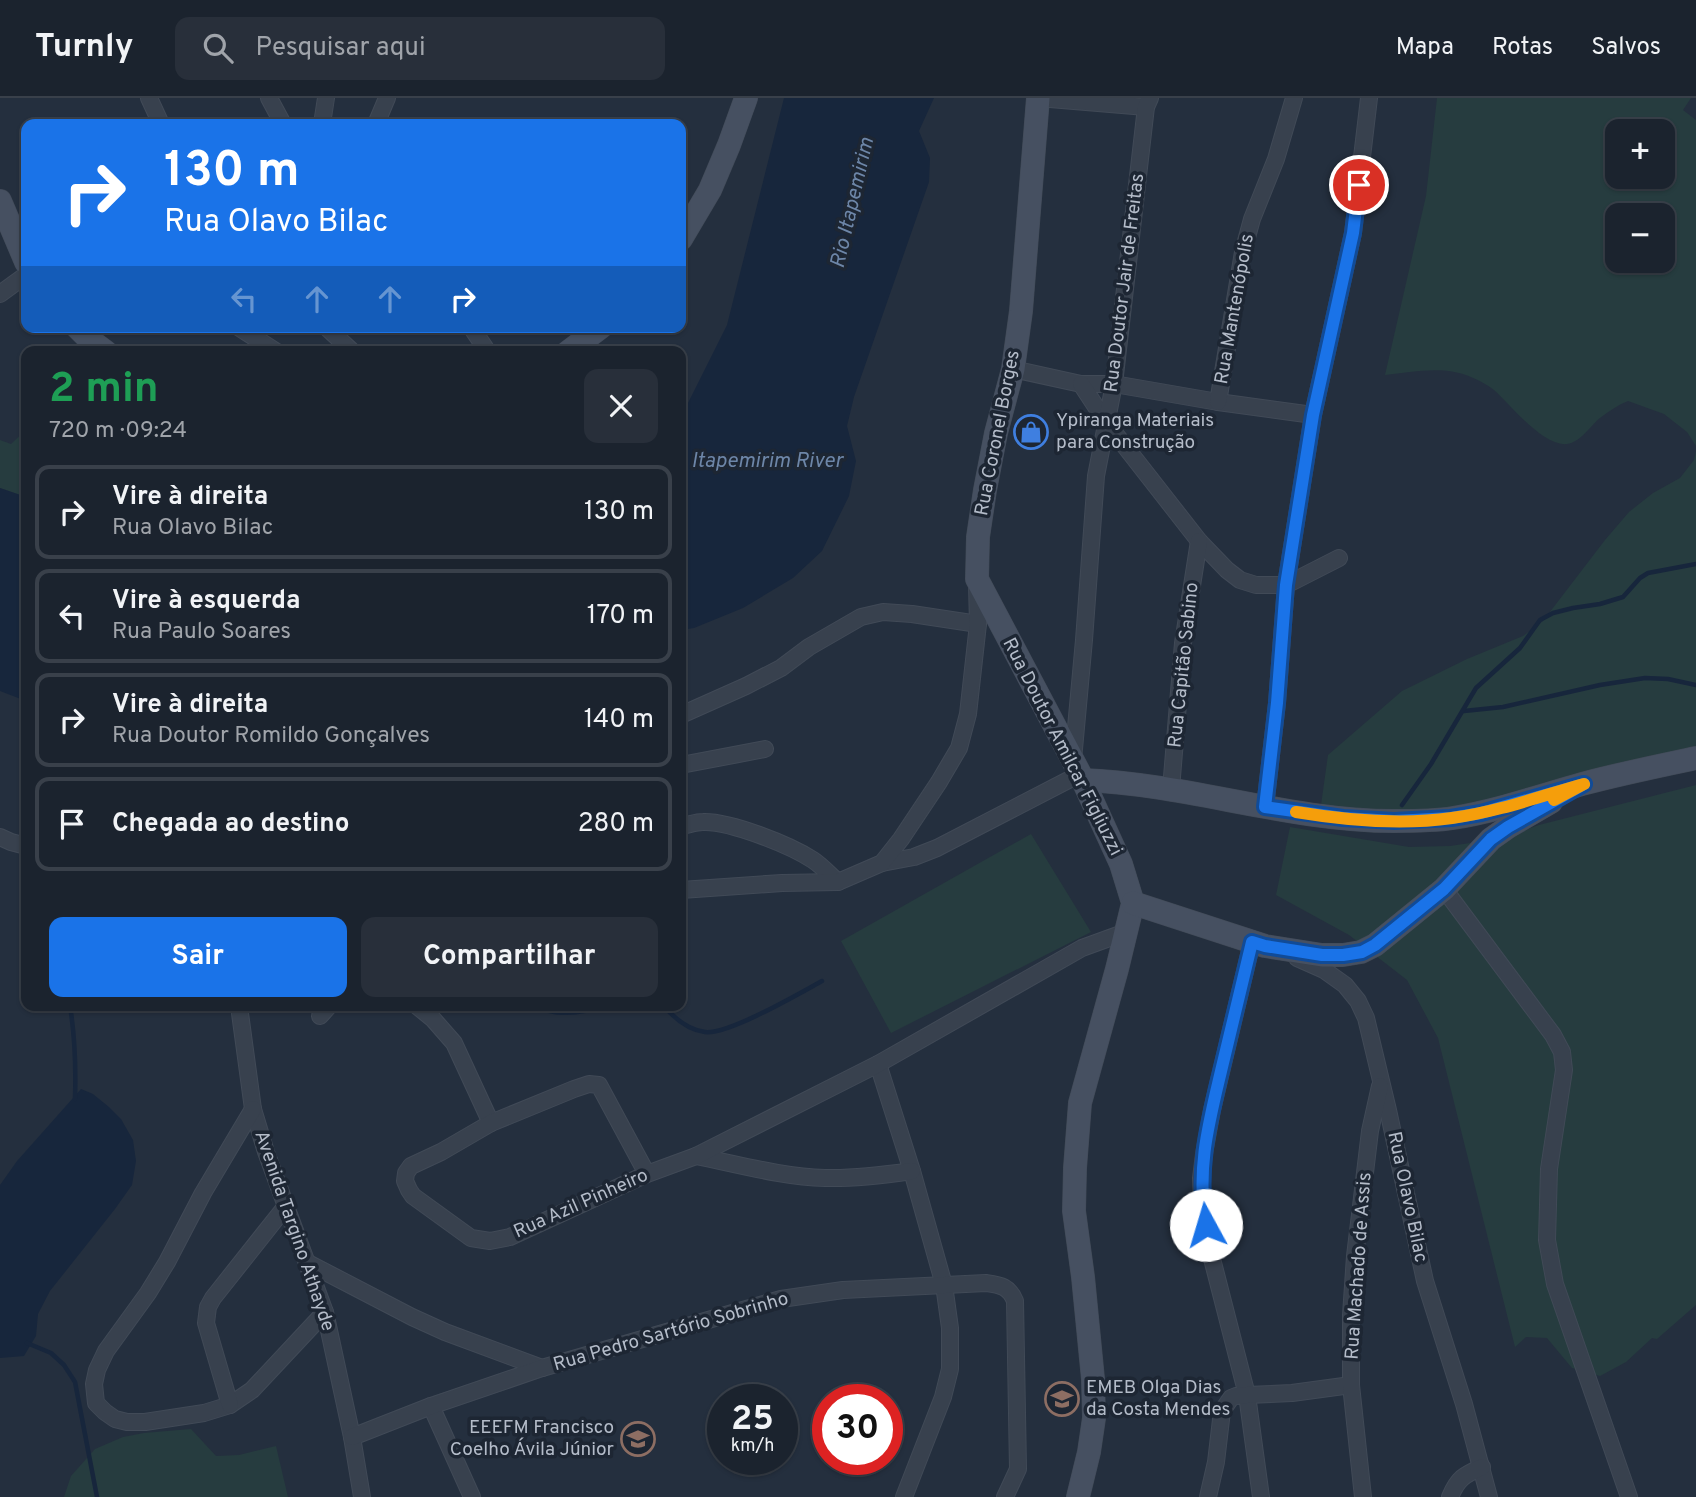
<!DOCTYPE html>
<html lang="pt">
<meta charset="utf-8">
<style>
:root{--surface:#1b232e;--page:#282f3a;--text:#f1f3f6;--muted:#a0a4aa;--line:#39404a;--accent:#1a73e8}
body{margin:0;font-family:Overpass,sans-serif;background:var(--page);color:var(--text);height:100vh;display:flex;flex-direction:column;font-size:26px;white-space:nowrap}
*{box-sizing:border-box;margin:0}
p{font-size:23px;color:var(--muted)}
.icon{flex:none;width:38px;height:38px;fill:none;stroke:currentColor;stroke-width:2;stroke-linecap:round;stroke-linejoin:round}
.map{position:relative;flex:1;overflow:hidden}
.side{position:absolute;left:21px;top:248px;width:665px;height:665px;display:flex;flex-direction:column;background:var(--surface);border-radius:14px;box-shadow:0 2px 5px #0004,0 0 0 2px var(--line)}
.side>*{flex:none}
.hud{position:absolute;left:21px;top:21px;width:665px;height:214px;border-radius:14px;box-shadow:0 2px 5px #0004,0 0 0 2px var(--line);background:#1a73e8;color:#fff;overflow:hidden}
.tools{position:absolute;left:1605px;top:21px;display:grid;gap:14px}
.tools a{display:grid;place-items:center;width:70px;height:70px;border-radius:14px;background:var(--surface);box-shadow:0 2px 5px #0004,0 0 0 2px var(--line);font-size:35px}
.speed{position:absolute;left:707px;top:1286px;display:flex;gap:14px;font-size:35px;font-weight:700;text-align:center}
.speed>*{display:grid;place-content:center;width:91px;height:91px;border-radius:50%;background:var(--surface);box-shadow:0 2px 5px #0004,0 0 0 2px var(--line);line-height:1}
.speed small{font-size:18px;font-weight:400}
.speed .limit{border:10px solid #d22;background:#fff;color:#111}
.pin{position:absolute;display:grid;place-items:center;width:60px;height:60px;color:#fff;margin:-30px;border:4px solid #fff;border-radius:50%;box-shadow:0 2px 7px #0007}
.me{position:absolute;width:77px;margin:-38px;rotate:354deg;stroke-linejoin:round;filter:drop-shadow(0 0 5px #0008)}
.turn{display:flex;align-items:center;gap:24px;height:147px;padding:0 28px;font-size:32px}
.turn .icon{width:91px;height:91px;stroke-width:2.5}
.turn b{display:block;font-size:49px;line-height:60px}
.lanes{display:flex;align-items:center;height:66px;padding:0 28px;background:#0003;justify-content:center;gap:35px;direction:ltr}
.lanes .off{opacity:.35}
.round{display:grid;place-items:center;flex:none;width:74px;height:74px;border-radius:14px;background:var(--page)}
.headline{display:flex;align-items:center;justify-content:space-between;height:119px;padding:0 28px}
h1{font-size:42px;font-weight:700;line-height:52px;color:#1e9e55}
.button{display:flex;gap:14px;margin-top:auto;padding:14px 28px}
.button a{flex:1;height:80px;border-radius:14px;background:var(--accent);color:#fff;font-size:28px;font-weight:700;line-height:80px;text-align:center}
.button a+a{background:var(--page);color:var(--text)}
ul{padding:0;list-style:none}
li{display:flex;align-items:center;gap:21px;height:94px;margin:0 14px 10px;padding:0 14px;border:4px solid var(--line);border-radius:14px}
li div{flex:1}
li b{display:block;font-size:26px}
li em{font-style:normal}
header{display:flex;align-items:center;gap:42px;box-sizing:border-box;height:98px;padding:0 35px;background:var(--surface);border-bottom:2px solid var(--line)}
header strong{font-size:33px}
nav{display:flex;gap:38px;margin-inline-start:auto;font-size:24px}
.search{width:490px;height:63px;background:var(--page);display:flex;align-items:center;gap:18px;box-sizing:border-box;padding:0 24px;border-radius:14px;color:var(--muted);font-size:26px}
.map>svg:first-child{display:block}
.green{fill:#263c3f;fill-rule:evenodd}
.water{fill:#17263c}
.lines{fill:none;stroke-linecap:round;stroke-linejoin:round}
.stream{stroke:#17263c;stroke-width:4.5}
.street-casing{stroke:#414a57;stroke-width:18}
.secondary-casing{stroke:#414a57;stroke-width:24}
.street{stroke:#38414e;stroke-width:16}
.secondary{stroke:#465061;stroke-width:23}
.route-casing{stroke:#114b97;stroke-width:18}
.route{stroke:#1a73e8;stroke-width:12}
.slow{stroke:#f59e0b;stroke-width:12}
.labels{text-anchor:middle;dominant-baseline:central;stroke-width:7;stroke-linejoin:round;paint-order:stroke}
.street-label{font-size:19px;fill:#b4bcc9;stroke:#1d2633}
.poi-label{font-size:19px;fill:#b4bcc9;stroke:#1d2633;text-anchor:start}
.water-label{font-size:21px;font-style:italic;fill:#6d86a8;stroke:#1d2633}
</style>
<header>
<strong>Turnly</strong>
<div class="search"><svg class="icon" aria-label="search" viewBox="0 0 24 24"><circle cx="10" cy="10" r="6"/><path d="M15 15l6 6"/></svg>Pesquisar aqui</div>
<nav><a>Mapa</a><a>Rotas</a><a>Salvos</a></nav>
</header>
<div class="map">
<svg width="1696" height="1399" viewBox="0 0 1696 1399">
<rect width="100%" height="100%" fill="#242f3e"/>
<g class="green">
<path d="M1437,0h254l-8,12 13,10v326l-9,-14 -23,-18 -36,-13c-10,4 -19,10 -28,17 -10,8 -19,24 -33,26 -24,3 -57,-40 -73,-54 -6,-5 -16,-10 -23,-13 -27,-12 -58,-5 -86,-2l41,-179zM1617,33h45v46h-45zM1617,117h45v46h-45z"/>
<path d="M26,332v67l-26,-9v-48l11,4z"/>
<path d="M1696,353v305l-262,64 -113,-15 7,-50 74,-64 65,-32 56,-23 20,-15 62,-81 24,-28 24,-19 27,-15 14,-18z"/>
<path d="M1696,687v520l-39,34 -5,-1 -26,24 -26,14 -28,-8 -25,-30 -21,-1 -11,10 -77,-309 -31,-58 -58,-45 -73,-40 14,-68 119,20 41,-1 40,-6 20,-5 29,-10z"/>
<path d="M1031,736l60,98 -200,101 -50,-92z"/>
<path d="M191,1331l25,27 23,-1 37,-9 12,51h-224l7,-21 24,-27 28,-12 21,-4z"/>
</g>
<g class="water">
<path d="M784,0h150l-15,33 11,27 -1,24 -75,215 -7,29 9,35 -7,35 -27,55 -29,27 -50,30 -49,20 -13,2v-213l46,-92z"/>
<path d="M0,390l26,9v204l-26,-10z"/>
<path d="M81,991l12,5 16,13 12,12 12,21 3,21 -4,24 -17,24 -65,82 -12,23 -2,22 -12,20 -24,2v-173l17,-24z"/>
</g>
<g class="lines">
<g class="stream">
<path d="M1464,613l39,-4 97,-22 45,-7 23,1 28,6"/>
<path d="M1402,707l29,-41 45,-76 44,-40 20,-28 13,-7 20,-5 27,-4 23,-7 17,-19 8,-5 48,-9"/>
<path d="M70,908c5,31 6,62 5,93"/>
<path d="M535,908c21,11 47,7 69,0"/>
<path d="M664,908c11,13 24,24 41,26 23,3 95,-39 117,-51"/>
<path d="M27,1245l24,10 13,12 11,17 22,115"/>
</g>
<g class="street-casing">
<g id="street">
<path d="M149,0l12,26"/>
<path d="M269,0l14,26"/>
<path d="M1038,0l108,9"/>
<path d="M322,26l4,-26"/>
<path d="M376,26l11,-26"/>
<path d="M0,196l26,-19"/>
<path d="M238,229l39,25"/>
<path d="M326,229l27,25"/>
<path d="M471,229l17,25"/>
<path d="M1013,271l68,15h33l104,18 95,13"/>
<path d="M1081,286l25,38 93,119 28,29 13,10 16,5h30l53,-27"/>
<path d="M1218,304l25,-150 9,-33 24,-60 18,-61"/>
<path d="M681,617l65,-29 35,-18 28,-21 52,-30 22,-5 29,2 66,10"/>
<path d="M1073,662l11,-120 12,-164 18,-92 32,-277 4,-9"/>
<path d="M681,667l84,-16"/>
<path d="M1171,691l12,-146 16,-102"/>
<path d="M1265,709l12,-104 9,-118 27,-170 40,-182 16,-135"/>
<path d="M681,728c7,-1 15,-4 22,-4 27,-1 87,23 110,38 9,6 17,15 25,22"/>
<path d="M0,739l11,5 15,4"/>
<path d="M882,765l32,-6 23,-9 143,-74"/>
<path d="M1444,791l109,146 9,17 2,18 -15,99 -2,71 8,44 74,213"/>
<path d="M681,792l101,-7 56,-1 44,-19 19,-24 38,-57 20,-34 9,-34 10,-90 -1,-39"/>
<path d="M1252,844l-40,168 -8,44 -3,24 1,26 7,43 38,148 14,102"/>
<path d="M1297,860l27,12 21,15 13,16 8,17 22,92 37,171 39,123 25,93"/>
<path d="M239,908l14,103 13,43 59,160 27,125 10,60"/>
<path d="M417,908l16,13 21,24 37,80"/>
<path d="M320,918l9,-10"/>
<path d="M878,966l34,107 32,114 6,43v41l-7,28 -39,100"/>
<path d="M253,1011l-50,84 -36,69 -19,31 -42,58 -9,19 -3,14 2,19 9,9 10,7 12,3h18l59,-9 26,-8 22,-15 73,-78"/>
<path d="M696,1058c41,8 87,21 129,22 29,1 59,-3 87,-7"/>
<path d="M647,1076l-48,-89 -10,-1 -15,5 -83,34 -50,29 -30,14 -5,7 -1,8 4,9 4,6 58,42 19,3 20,-4 137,-63 49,-18 182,-92 204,-116 44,-16"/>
<path d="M308,1165l104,54 33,15 97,36"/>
<path d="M230,1307l-24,-82 2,-16 5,-9 73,-92"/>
<path d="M431,1308l41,91"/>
<path d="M352,1339l79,-31 111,-38 239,-69 62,-9 143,-7c14,2 23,3 29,18l3,168 -13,28"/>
<path d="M1208,1399l8,-35 6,-51 9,-13 5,-2 11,-1 45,-2 59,-8"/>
<path d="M1363,1399l-12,-112v-70l4,-59 15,-125 10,-45"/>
<path d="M1450,1399c8,-19 14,-22 32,-30"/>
</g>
</g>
<g class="secondary-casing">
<g id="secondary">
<path d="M1038,0l-17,213 -8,58 -17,64 -11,57 -7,47 -1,42 103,195 41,90 12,39 -16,66 -37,134 -5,65 -1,43 9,66 10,102 1,39 -5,34 -11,45"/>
<path d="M0,103l26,61"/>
<path d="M681,141l29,-49 19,-45 17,-47"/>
<path d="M77,229l13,13 16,12"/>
<path d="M568,254l33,-25"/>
<path d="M1083,682c105,4 206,41 311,41 19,0 40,0 59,-3 44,-7 86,-22 129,-34 37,-10 76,-18 114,-26"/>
<path d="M1133,805l132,43 57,9h21l18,-3 14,-7 69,-56 47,-50 17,-12 43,-25"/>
</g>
</g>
<use href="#street" class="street"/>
<use href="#secondary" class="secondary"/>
</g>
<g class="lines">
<g class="route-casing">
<path id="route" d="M1206,1127c-10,-57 3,-103 16,-158 10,-41 20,-83 30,-125l13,4 57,9h21l19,-3 13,-7 69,-56 47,-50 17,-12 76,-43 -103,29 -30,5 -57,3 -51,-3 -78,-11 12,-104 9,-118 27,-170 40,-182 6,-48"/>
</g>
<use href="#route" class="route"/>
<path class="slow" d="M1296,714c48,8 107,13 156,6 45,-6 89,-22 132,-34l-30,16"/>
</g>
<defs>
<g id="shop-ring" transform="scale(1.75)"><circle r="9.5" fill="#1d2633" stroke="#3f7fe0" stroke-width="1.5"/><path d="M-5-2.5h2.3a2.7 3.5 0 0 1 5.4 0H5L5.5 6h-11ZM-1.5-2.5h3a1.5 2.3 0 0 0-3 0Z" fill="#3f7fe0"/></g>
<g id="school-ring" transform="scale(1.75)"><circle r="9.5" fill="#1d2633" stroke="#8d6e63" stroke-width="1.5"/><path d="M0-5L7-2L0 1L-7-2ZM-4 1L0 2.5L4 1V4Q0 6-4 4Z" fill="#8d6e63"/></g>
</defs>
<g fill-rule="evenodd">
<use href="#shop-ring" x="1031" y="334"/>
<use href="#school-ring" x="1062" y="1301"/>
<use href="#school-ring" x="638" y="1341"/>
</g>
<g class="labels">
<g class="street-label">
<text transform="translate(1125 185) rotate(-83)">Rua Doutor Jair de Freitas</text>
<text transform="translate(1235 211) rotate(-80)">Rua Mantenópolis</text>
<text transform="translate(998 335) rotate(-79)">Rua Coronel Borges</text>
<text transform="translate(1184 567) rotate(-84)">Rua Capitão Sabino</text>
<text transform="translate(1062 649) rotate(63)">Rua Doutor Amilcar Figliuzzi</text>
<text transform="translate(1407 1099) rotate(78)">Rua Olavo Bilac</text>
<text transform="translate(581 1106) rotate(-24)">Rua Azil Pinheiro</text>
<text transform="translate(294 1133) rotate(71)">Avenida Targino Athayde</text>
<text transform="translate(1359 1168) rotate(-86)">Rua Machado de Assis</text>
<text transform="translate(671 1234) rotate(-16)">Rua Pedro Sartório Sobrinho</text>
</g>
<g class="poi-label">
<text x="1056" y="323">Ypiranga Materiais<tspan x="1056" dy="22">para Construção</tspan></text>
<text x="1086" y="1290">EMEB Olga Dias<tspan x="1086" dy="22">da Costa Mendes</tspan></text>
<text x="614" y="1330" text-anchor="end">EEEFM Francisco<tspan x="614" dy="22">Coelho Ávila Júnior</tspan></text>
</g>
<g class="water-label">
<text transform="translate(853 105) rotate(-77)">Rio Itapemirim</text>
<text x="767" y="363">Itapemirim River</text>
</g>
</g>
</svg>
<div class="tools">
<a>+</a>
<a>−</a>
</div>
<div class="speed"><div>25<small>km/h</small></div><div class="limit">30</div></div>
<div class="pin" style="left:1359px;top:87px;background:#d93025"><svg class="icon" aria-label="arrive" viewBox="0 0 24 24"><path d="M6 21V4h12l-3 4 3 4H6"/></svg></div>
<svg class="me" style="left:1206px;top:1127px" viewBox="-20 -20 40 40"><circle r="19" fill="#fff"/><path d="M0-13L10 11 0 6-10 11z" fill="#1a73e8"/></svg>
<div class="hud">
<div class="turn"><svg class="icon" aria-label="right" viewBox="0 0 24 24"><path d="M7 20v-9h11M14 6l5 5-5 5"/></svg><div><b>130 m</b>Rua Olavo Bilac</div></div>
<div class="lanes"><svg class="icon off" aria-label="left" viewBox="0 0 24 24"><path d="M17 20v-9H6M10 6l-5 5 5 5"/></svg><svg class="icon off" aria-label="ahead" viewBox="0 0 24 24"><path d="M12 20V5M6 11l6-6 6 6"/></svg><svg class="icon off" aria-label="ahead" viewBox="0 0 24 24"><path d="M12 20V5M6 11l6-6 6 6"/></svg><svg class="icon" aria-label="right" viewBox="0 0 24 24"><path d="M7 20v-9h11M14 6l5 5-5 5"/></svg></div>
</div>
<section class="side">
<div class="headline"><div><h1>2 min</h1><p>720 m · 09:24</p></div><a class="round"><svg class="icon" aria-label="close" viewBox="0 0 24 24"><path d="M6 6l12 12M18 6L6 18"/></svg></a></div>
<ul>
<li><svg class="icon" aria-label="right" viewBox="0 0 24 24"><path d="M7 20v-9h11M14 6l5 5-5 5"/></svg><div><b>Vire à direita</b><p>Rua Olavo Bilac</p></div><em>130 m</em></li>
<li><svg class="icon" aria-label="left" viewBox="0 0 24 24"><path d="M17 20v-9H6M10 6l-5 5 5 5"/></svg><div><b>Vire à esquerda</b><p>Rua Paulo Soares</p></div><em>170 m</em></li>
<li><svg class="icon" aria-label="right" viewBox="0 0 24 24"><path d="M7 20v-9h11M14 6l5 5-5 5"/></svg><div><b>Vire à direita</b><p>Rua Doutor Romildo Gonçalves</p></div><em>140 m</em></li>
<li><svg class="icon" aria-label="arrive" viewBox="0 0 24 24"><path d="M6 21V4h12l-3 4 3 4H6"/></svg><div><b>Chegada ao destino</b></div><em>280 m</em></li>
</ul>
<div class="button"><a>Sair</a><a>Compartilhar</a></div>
</section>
</div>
